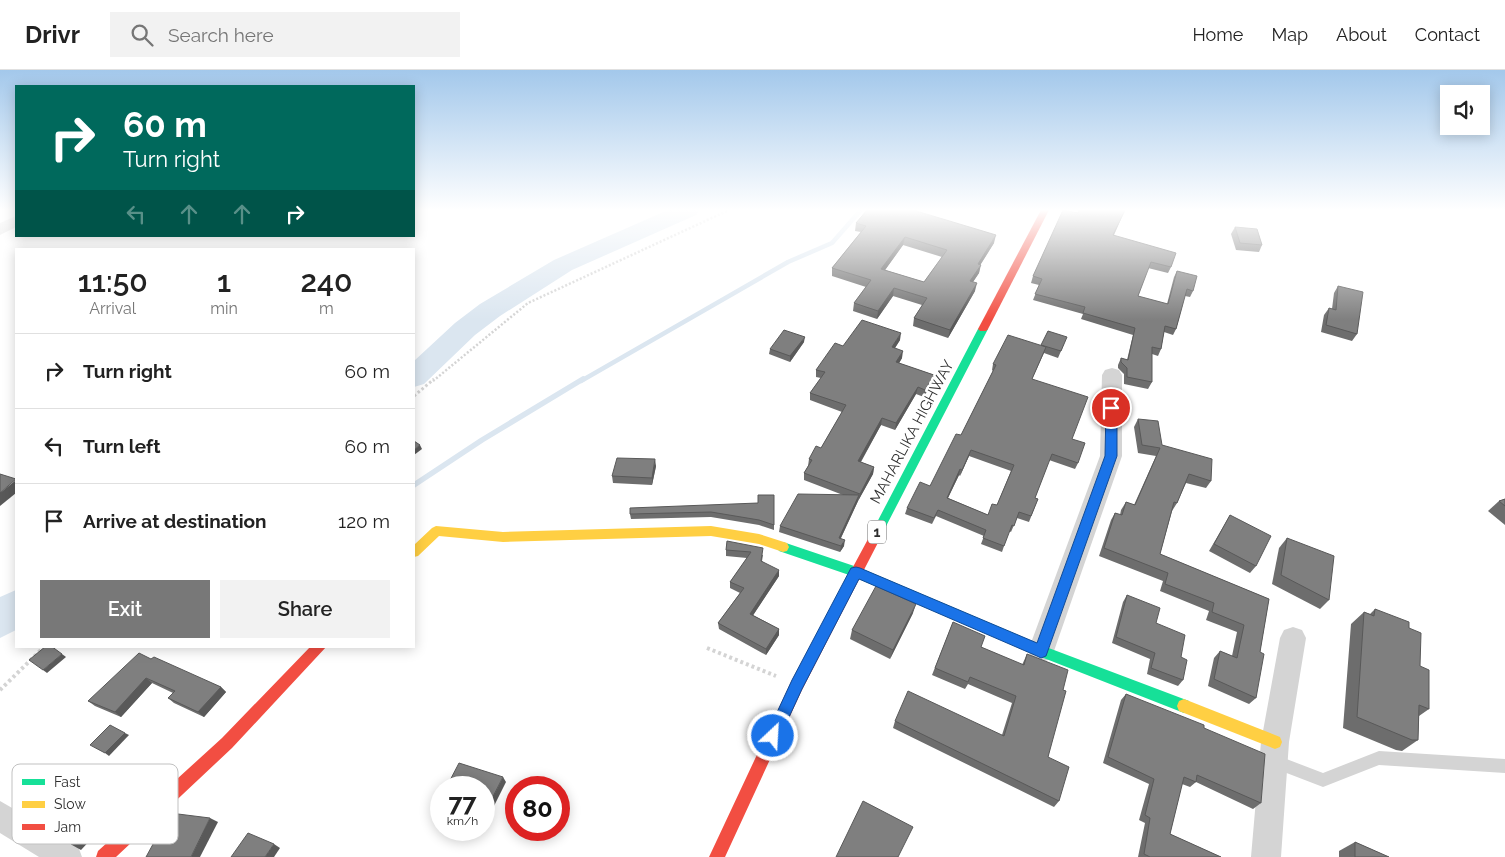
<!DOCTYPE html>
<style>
:root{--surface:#fff;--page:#f2f2f2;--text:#222;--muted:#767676;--line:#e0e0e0;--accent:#787878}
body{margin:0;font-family:Raleway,sans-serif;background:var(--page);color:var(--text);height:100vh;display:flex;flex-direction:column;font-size:19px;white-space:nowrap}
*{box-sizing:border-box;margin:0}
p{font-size:16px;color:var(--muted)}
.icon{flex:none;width:28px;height:28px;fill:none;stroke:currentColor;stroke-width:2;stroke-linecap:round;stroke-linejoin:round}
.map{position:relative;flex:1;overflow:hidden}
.sheet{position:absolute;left:15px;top:178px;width:400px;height:400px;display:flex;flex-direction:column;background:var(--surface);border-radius:0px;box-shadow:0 2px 12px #0003}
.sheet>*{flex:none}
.guide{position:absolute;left:15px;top:15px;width:400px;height:152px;border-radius:0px;box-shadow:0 2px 12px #0003;background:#00695c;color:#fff;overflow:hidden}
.buttons{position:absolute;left:1440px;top:15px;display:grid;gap:10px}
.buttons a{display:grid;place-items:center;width:50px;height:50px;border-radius:0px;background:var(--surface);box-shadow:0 2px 12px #0003;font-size:25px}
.speed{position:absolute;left:430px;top:706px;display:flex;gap:10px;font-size:25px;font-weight:700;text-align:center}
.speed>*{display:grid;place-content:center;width:65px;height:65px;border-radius:50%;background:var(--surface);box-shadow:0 2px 12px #0003;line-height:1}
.speed small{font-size:12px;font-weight:400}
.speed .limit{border:8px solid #d22;background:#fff;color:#111}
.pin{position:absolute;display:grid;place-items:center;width:42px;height:42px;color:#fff;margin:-21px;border:2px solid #fff;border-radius:50%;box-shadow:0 1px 5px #0007}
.me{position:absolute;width:55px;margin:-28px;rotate:25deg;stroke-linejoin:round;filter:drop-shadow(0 0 4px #0008)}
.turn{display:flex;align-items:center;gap:18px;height:105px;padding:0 25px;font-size:22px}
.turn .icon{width:65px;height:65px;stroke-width:2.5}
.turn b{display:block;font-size:35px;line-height:42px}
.lanes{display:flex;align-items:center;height:48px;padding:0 25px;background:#0003;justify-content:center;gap:25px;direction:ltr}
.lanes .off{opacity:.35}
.eta{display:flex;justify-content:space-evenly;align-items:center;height:85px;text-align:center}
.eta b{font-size:30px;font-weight:600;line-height:35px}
.button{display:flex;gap:10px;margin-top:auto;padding:10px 25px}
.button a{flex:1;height:58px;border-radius:0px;background:var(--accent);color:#fff;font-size:20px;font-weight:600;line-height:58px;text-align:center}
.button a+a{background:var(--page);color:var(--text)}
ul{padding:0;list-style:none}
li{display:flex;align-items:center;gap:15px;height:75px;padding:0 25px;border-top:1px solid var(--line)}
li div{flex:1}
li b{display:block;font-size:19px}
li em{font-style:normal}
header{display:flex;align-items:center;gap:30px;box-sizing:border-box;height:70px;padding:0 25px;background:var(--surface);border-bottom:1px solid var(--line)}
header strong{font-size:24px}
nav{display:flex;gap:28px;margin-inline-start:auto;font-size:18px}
.search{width:350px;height:45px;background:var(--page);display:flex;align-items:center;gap:12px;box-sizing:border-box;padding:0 18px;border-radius:0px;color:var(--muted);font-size:19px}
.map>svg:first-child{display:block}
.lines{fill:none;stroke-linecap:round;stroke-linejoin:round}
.stream-far1{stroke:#dbe6f0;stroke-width:4.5}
.stream{stroke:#dbe6f0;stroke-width:5.5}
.river{fill:#dbe6f0;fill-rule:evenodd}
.path-far2{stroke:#d4d4d4;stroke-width:2.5;stroke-dasharray:2 2;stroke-linecap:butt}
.path-far1{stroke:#d4d4d4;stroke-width:3;stroke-dasharray:2.5 2.5;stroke-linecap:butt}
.path{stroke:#d4d4d4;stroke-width:4;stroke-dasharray:3 3;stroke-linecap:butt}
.lane{fill:#d4d4d4;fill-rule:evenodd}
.street{fill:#d4d4d4;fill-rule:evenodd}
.fast{fill:#16e098;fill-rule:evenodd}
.slow{fill:#ffcf43;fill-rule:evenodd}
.jam{fill:#f24e42;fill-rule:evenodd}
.wall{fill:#6d6d6d;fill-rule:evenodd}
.shaded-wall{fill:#595959}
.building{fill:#7f7f7f;stroke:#595959;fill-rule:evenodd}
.route{fill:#1a73e8;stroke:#114b97}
.labels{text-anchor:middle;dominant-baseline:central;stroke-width:5;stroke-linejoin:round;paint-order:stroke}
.shield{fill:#fff;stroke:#6d6d6d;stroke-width:1}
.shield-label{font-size:14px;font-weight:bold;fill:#2f2f2f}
.street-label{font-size:15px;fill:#2f2f2f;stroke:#fff}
.key{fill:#fff;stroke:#c1c1c1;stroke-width:1}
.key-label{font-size:14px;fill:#2f2f2f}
</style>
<header>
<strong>Drivr</strong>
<div class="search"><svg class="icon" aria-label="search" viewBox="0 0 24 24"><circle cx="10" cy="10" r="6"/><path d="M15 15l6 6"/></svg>Search here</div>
<nav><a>Home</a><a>Map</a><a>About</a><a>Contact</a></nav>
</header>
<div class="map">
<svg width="1505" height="787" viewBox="0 0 1505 787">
<rect width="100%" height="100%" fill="#fff"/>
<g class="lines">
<path class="stream-far1" d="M581,311l207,-119 44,-19 29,-33"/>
<path class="stream" d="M414,415l68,-45 101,-61"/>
<g class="river">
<path d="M668,140h32l-4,5 -124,55 -72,46 -25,19 -51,49 -10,3v-26l41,-38 25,-19 74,-44z"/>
<path d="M16,520v40l-16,8v-41z"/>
</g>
<path class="path-far2" d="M433,311l95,-78 201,-93"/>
<path class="path-far1" d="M414,326l20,-17"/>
<g class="path">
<path d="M707,578l69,28"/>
<path d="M0,620l45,-44"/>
</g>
<path class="lane" d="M1379,681l126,8v14l-126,-8 -56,22 -52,-20 -2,-5 2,-5 5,-2 47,18z"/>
<g class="street">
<path d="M16,146v11l-16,8v-12z"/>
<path d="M1112,298l7,2 3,5v81l-68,195 -4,8 -9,4 -9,-4 -4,-8 72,-195 2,-81 3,-5z"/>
<path d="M1293,557l9,3 4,8 -17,104 -8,115h-30l10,-115 19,-104 4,-8z"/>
<path d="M0,731l78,45 4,11h-43l-39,-24z"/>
</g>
<g class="fast">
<path d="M983,256l5,3 -106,205 -4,2 -4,-2 -2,-3 2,-3 104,-199z"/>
<path d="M783,472l77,26 186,79 143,54 2,5 -2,5 -5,2 -148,-58 -184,-79 -73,-25 -2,-4 2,-4z"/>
</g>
<g class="slow">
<path d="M436,456l67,6 208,-6 48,8 28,9 2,4 -2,4 -4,1 -24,-8 -48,-8 -208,6 -64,-6 -21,20 -4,1v-12l18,-17z"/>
<path d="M1184,629l96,38 2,5 -2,5 -5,2 -96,-38 -2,-5 2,-5z"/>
</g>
<g class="jam">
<path d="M1041,140h8l-61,119 -2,2h-6l-2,-2z"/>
<path d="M878,456l4,2 2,3 -82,159 -77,167h-16l83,-177 82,-152z"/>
<path d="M311,576h16l-95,102 -116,109h-20l2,-6 124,-113z"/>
</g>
</g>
<g class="wall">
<path d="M1125,140l-11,25 57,32 -3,6 -20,-5 -10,28 29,8 7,-27 3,-6 16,20 -3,6 -5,-1 -9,33 -3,6 -9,-3 -3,17 -3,7 -6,-2v28l-4,7 -24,-5v-10l-6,-6v-3l3,-7 6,2 6,-25 -52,-16 2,-5 -50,-14 6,-15 -8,-2 2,-7 45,-63z"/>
<path d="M856,153l138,20 -14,22 -1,8 -6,9 2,9 -27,47 -35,-12 1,-8 8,-13 -29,-9 -16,23 -24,-8 1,-8 12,-16 -34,-11v-8l29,-36 -6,-1zM903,175l39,12 -18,25 -39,-12z"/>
<path d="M1235,157l27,18 -3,7 -23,-2 -5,-16z"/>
<path d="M1338,216l19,48 -5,7 -31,-9 3,-17 5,-7 3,1 2,-16z"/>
<path d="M1048,261l16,13 -6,14 -14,-5 -12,26 40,60 6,24 -3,6 -26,-9 -14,38 3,1 -9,23 -12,-4 -6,14 -2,-1 -7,21 -21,-8 3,-8 -48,-20 -4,8 -27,-10 2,-6 23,-22 31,-51 32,-64 -1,-1 1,-6 48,-18zM969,386l42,15 -14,34 -9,10 -40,-17 11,-23 1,1z"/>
<path d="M900,270l-5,8 7,10 -3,5 35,12 -2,7 -8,15 -8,-3 -21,36 -14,-5 -20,37 13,5 -1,7 -15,27 -17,37 3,8 -4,6 -61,-20 1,-6 63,-31 -39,-15v-7l4,-7 1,-7 12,-11 21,-36 -32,-12v-7l11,-15 -5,-1v-7l27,-24z"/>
<path d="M804,272l-14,20 -21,-8 1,-5z"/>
<path d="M1138,349l24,26 49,36 -5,7 -20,-5 -9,20 -5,8 -12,43 109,45 -9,53 -4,46 -7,6 -41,-18 6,-28 6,-7 12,5 5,-24 -31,-12 3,-9 -49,-20 3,-10 -64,-25 12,-36 4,-7 5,2 1,-5 5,-8 8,3 22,-49 -18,-3 -4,-26z"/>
<path d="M656,396l-4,19 -39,-2 -1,-7z"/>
<path d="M774,425v35l-15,-5 -48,-8 -80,2 -1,-5 128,-11z"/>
<path d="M1505,429v26l-17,-14 11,-10z"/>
<path d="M1230,445l26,51 -6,7 -41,-22 17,-29z"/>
<path d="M1287,468l42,62 -9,9 -48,-25 7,-36z"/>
<path d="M727,471l36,14 -1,6 17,15 -26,39 26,14v6l-13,20 -47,-26 -1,-6 22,-30 -10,-5v-6l17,-24 -21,-2v-6z"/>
<path d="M1127,525l29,28 25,34 2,23 -5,6 -31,-12 3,-15 -38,-16 11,-41z"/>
<path d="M1375,539l34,19 11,38 9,43 -10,7 -1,24 -16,11 -6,-1 -53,-22 8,-104 13,-12 6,2z"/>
<path d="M913,543l-23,46 -40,-20 2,-9z"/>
<path d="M953,552l28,25 41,18 5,-11 36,36 -15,67 11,44 -5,6 -161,-79 2,-7 107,14 10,-32 -44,-19 -3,5 -33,-14z"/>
<path d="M151,589l70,28 5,5 -22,25 -30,-14 -6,-5 5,-5 -21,-10 -31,34 -26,-11 -7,-5z"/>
<path d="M1126,624l78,34 57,75 -8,6 -57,-27 -6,5 -8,-3 -12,50 51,23h-83l7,-34 -6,-3 10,-36 -46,-21 18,-63z"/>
<path d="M1355,772l34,15h-50v-6z"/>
</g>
<g class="shaded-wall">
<path d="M996,165l-2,8 -18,29 2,-8z"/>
<path d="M905,167l-2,8 -23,32 1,-8z"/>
<path d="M981,195l-2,8 -11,16 2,-8z"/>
<path d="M977,213l-2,8 -27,47 2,-8z"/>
<path d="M894,218l-1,8 -16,23 1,-8z"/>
<path d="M901,263l-1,7 -9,14 1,-7z"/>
<path d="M805,267l-1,5 -14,20v-6z"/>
<path d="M903,281l-1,7 -7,12 1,-8z"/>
<path d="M934,305l-2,7 -8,15 1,-7z"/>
<path d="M918,317l-2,7 -21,36 1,-7z"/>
<path d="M882,348l-1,7 -24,43 1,-7z"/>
<path d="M420,375l2,4 -8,6v-5z"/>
<path d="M971,380l-2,6 -9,20 2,-6z"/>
<path d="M655,389l1,7 -4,19v-7z"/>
<path d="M874,397l-1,7 -15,27 2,-7z"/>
<path d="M960,399l-1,6 -14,29 2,-6z"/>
<path d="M16,410v13l-16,13v-13z"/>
<path d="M859,425l-1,6 -20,43 1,-6z"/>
<path d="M845,470l-1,6 -4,6 1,-6z"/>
<path d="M779,500v6l-29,44v-6z"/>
<path d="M916,534l-3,9 -23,46 3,-9z"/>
<path d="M779,559v6l-13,20v-6z"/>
<path d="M62,584l4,3 -19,16 -4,-3z"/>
<path d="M146,608l6,5 -31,34 -6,-5z"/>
<path d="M221,617l5,5 -22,25 -6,-5z"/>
<path d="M125,663l4,2 -20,21 -4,-3z"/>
<path d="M503,707l3,5 -19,38 -3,-4v-2z"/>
<path d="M74,724l38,23 -31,33 -9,-5z"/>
<path d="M210,748l8,4 -18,35h-9z"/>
<path d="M274,774l6,4 -6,9h-9z"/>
</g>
<g class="building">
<path d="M867,140h46l83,25 -18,29 3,1 -11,16 7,2 -27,47 -36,-12 13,-20 -33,-10 -16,23 -24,-8 17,-23 -39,-12 34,-42 -10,-3zM905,167l42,13 -23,32 -43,-13z"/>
<path d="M1063,140l15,3 1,-3h46l-12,25 63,18 -5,14 -20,-5 -13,34 30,8 9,-33 20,5 -4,15 -6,-2 -11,40 -11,-3 -4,23 -9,-2v35l-25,-5v-9l-6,-6v-4l7,2 7,-32 -52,-15 2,-6 -50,-13 7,-15 -9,-3z"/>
<path d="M1235,157l22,2 5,16 -22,-2z"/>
<path d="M1338,216l25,6 -6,42 -31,-9 3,-17 7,2z"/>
<path d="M862,250l39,13 -9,14 11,4 -7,11 38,13 -9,15 -7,-3 -22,36 -14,-5 -24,43 16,6 -14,27 -56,-21 8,-13 -3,-1 7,-13 5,2 25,-43 -36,-12 15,-21 -9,-2 19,-27 8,3z"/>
<path d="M784,260l21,7 -15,19 -20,-7z"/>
<path d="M1048,261l19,6 -6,14 -20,-6z"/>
<path d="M1008,265l38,12 -14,32 56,18 -16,42 13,4 -7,20 -26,-9 -17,44 3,1 -7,17 -12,-4 -5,14 -2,-1 -8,21 -21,-8 3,-8 -48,-20 -4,8 -27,-10 13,-26 10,4 26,-52 5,1 35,-70 -3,-1zM971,380l43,15 -17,40 -5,-1 -4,11 -41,-17 13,-29 2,1z"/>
<path d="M1138,349l20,2 4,24 50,14 -1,22 -22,-7 -12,29 -3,-1 -14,52 109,45 -9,53 4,2 -8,44 -42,-19 6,-28 17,7 7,-33 -32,-13 2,-9 -49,-19 3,-11 -64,-25 11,-35 7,2 4,-13 9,3 25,-57 -18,-3z"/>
<path d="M414,371l6,4 -6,5z"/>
<path d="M617,388l38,1 -3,19 -40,-2z"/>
<path d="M0,404l16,5 -16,14z"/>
<path d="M798,424l61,1 -20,43 6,2 -4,6 -61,-20z"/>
<path d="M758,425h16v30l-15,-5 -48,-8 -81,2v-6l128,-5z"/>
<path d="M1505,429v7l-6,-5z"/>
<path d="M1230,445l41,21 -15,30 -42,-22z"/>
<path d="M1287,468l47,18 -5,44 -48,-25z"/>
<path d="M727,471l36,7 -2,13 18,9 -29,44 29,15 -13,20 -48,-26 26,-35 -14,-6 21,-30 -25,-2z"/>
<path d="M876,516l40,18 -23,46 -41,-20z"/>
<path d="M1127,525l33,13 -4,15 29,12 -4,22 6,3 -4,20 -32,-12 4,-15 -39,-16z"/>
<path d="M1375,539l34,13v6l12,5 -1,33 9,4v39l-10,-4 -1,35h-6l-55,-23 7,-105 10,4z"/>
<path d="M953,552l32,14 -4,11 43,18 3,-11 41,16 -5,20 3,1 -18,66 21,10 -10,34 -164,-80 13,-30 96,45 12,-40 -46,-19 -2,5 -33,-14z"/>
<path d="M46,576h5l11,8 -19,16 -14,-10z"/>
<path d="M139,583l12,6 3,-2 67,30 -23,25 -30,-14 7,-7 -29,-13 -31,34 -27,-11z"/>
<path d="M1126,624l78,31v3l61,26 -4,49 -64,-28 -1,7 -12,-5 -14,57 51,23h-71l-6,-3 6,-36 -5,-3 9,-36 -46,-22z"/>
<path d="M110,655l15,8 -20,20 -15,-8z"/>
<path d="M459,693l44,14 -19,37v-26h-38z"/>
<path d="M74,724l30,18 -32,33 -2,-5 -27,-15z"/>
<path d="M863,731l50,26 -15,30h-62z"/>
<path d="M170,743l40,5 -19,39h-45z"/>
<path d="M248,763l26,11 -9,13h-34z"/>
<path d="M1355,772l34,15h-34z"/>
</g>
<linearGradient id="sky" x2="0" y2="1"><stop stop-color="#a3c8eb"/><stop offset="0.56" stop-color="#fff"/><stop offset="1" stop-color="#fff" stop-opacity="0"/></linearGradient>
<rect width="1505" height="250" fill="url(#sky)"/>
<path class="route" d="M1111,334l6,4v48l-71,200 -5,2 -4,-2 -178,-77 -57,110 -24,52 -5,3 -5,-3 -2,-5 26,-56 59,-112 5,-1 4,1 177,75 68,-187 1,-48z"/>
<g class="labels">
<rect class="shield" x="868" y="450.5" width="18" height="23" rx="4"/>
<g class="shield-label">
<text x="877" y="462">1</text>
</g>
<g class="street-label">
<text transform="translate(912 362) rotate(-62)">MAHARLIKA HIGHWAY</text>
</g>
</g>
<rect x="12" y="694" width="166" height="80" rx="8" class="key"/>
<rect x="22" y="709" width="23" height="6" fill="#16e098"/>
<rect x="22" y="731" width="23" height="7" fill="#ffcf43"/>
<rect x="22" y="754" width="23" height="6" fill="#f24e42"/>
<g class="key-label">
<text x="54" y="717">Fast</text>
<text x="54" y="739">Slow</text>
<text x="54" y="762">Jam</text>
</g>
</svg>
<div class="buttons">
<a><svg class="icon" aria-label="sound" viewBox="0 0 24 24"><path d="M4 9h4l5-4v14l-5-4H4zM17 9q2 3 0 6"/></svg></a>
</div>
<div class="speed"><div>77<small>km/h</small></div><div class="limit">80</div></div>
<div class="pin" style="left:1111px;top:338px;background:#d93025"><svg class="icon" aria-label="arrive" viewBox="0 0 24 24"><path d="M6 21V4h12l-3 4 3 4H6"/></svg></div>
<svg class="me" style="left:773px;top:666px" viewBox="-20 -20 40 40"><circle r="17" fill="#1a73e8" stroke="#fff" stroke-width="3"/><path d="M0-11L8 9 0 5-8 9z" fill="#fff"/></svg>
<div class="guide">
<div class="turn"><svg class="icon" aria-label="right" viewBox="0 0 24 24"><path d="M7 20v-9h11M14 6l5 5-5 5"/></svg><div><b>60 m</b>Turn right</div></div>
<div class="lanes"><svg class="icon off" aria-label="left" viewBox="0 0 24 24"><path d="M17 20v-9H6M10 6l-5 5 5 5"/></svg><svg class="icon off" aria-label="ahead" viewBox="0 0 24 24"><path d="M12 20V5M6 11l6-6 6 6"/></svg><svg class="icon off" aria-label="ahead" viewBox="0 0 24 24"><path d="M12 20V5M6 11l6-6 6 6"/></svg><svg class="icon" aria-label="right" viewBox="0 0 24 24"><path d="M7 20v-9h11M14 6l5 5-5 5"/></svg></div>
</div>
<section class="sheet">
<div class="eta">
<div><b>11:50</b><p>Arrival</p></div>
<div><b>1</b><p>min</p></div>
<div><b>240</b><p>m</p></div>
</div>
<ul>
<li><svg class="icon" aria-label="right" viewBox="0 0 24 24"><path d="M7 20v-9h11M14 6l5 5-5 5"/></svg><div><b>Turn right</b></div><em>60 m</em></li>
<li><svg class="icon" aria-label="left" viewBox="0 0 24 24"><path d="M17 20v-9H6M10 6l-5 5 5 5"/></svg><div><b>Turn left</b></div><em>60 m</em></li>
<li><svg class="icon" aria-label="arrive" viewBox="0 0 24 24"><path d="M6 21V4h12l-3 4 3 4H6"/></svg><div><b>Arrive at destination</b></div><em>120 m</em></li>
</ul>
<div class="button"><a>Exit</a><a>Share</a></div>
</section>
</div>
